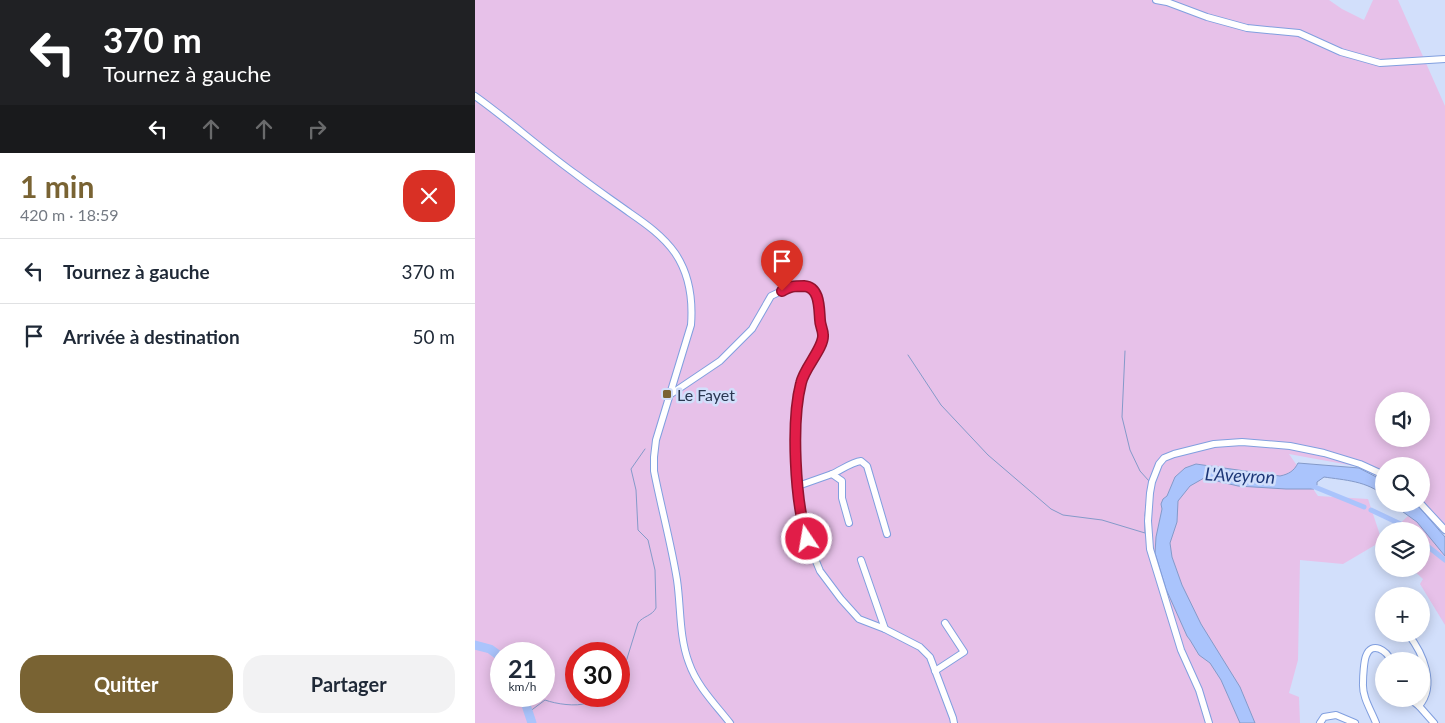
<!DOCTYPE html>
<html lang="fr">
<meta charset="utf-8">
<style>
:root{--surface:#fff;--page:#f2f2f3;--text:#1f2937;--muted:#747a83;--line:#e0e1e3;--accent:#796333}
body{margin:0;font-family:Lato,sans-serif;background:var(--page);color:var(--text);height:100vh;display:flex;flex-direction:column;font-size:19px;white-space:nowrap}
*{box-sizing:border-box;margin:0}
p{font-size:16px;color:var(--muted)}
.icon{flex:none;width:28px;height:28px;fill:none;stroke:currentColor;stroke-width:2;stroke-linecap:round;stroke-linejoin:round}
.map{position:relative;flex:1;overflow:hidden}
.details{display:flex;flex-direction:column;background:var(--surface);width:475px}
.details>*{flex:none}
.banner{background:#202124;color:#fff;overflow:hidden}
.tools{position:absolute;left:900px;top:392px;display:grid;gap:10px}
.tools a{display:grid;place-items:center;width:55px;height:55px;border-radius:50%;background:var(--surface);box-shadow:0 2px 12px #0003;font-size:25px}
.speed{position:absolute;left:15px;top:642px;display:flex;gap:10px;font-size:25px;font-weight:700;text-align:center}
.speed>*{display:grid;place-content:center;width:65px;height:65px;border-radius:50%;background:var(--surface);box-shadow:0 2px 12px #0003;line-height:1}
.speed small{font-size:12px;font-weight:400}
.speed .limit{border:8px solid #d22;background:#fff;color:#111}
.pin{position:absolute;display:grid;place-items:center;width:42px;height:42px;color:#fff;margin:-51px -21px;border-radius:50% 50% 50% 0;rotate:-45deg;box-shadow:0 0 5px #0007}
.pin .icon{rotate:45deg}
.me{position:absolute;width:55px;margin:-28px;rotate:348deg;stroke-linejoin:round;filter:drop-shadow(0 0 4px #0008)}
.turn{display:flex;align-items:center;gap:18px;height:105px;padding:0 20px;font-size:22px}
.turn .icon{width:65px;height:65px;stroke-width:2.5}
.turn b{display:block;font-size:35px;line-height:42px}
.lanes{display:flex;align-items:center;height:48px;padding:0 20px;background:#0003;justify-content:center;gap:25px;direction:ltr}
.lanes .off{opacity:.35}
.round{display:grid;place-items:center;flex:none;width:52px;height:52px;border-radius:20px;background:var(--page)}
.summary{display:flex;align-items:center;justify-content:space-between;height:85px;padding:0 20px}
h1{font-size:30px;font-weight:700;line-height:38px;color:var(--accent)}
.cta{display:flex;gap:10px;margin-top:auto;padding:10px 20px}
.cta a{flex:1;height:58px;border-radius:20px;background:var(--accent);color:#fff;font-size:20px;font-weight:700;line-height:58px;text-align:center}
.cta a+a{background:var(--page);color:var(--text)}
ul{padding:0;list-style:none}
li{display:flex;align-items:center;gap:15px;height:65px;padding:0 20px;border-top:1px solid var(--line)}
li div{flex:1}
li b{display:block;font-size:19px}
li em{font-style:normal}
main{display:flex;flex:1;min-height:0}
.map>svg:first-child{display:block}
.green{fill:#e7c1e9;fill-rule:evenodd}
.water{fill:#aac4fc;stroke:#849ac9}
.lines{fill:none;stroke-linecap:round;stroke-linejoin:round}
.stream{stroke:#849ac9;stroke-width:1}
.canal{stroke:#aac4fc;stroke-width:5}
.river{stroke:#aac4fc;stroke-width:9}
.minor-casing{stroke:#819fdf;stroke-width:8}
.minor{stroke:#fff;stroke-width:6}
.route-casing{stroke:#92132f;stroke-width:12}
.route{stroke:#e11d48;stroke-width:9}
.poi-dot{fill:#796333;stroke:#d2dffb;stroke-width:2}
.labels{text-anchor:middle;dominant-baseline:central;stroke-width:5;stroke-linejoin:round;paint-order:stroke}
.poi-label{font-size:16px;fill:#2b3852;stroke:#d2dffb;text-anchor:start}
.water-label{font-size:18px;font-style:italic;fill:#1d3676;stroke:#d2dffb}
</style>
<main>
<section class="details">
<div class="banner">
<div class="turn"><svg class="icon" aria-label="left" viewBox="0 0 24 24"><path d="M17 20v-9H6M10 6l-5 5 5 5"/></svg><div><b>370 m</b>Tournez à gauche</div></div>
<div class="lanes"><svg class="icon" aria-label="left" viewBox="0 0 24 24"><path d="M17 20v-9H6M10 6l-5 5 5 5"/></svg><svg class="icon off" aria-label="ahead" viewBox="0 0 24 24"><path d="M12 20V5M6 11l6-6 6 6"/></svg><svg class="icon off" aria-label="ahead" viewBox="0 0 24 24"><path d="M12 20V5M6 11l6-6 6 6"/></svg><svg class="icon off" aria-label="right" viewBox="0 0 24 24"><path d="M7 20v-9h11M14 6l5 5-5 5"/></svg></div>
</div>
<div class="summary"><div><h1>1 min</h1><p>420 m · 18:59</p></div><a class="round" style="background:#d93025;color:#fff"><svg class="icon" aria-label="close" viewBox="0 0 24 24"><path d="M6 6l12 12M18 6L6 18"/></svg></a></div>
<ul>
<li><svg class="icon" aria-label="left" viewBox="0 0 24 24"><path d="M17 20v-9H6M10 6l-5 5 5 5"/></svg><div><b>Tournez à gauche</b></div><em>370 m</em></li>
<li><svg class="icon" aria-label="arrive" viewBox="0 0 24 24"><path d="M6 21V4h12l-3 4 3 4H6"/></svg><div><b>Arrivée à destination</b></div><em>50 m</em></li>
</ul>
<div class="cta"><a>Quitter</a><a>Partager</a></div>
</section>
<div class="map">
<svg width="970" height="723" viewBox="0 0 970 723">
<rect width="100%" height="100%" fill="#d2dffb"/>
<g class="green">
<path d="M0,0h854l13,9 22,11 9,-20h25l47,106v428l-20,-22 -9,-8h5v-38h-37v14l-24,-13 -71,-13 29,42 50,3 14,42 2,-1v3l-2,-2 -39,23 -43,-4 -2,100 -9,33 10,4 1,26h-825zM909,401h37v38h-37zM26,654h43v42h-43zM101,654h43v42h-43z"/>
<path d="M933,516l9,6 28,34v69l-25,-41 3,-5 -11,-10h9v-38h-29z"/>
</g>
<g class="water">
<path d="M823,463l61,5 25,13v15c-16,-15 -40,-16 -60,-19l-7,5v3l-3,4h-28l-48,-3 -34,-8 -14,8 -12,15 -1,21 -7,21 2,14 10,28 19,39 39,63 15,36h-15l-19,-43 -11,-17 -11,-8 -9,-15 -3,-4 -21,-47 -11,-36 1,-16 6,-28 -1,-5 2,-5 4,-3 8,-19 10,-9 11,-4 84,12c9,-2 14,-5 18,-13z"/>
<path d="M917,504h23l4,3 26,30v19l-28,-34z"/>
</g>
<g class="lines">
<g class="stream">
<path d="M650,351l-3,66 8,33 10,21 9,10v3"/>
<path d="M433,355l33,50 47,50 63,54 12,6 39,5 43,13v-11"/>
<path d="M670,516l1,-11"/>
<path d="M144,683l5,-10 1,-8 13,-42c5,-7 14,-7 18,-15l-1,-38 -7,-30 -10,-10 -2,-40 -5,-21 14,-20"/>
<path d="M54,712l16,-12c11,4 31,7 42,3 4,-1 7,-4 11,-7"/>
</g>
<g class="canal">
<path d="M835,485l54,22"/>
<path d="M896,510l38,18 3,3"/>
<path d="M946,541l24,19"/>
</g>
<g class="river">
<path d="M0,645l15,4 11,8"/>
<path d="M48,696l9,27"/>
</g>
<g class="minor-casing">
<g id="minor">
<path d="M681,0l11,2 40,15 40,11 52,5 42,19 39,11 65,-4"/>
<path d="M0,96c35,25 67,54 102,79 17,13 35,25 53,38 16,11 33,23 45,40 15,22 18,46 16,72l-35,115 -2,17v14c7,36 17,72 23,109 4,27 2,57 12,83 8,23 26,41 41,60"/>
<path d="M196,394l49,-33 32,-32 19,-33 21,-10h16l7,6 4,13 1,16 3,15 -1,7 -19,32 -3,10 -3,20 -2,38 3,43 8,51 14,34 21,28 18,20 26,10 35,18 10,10 23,61 1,5"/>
<path d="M357,474c9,-4 20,-12 29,-13l6,5 20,68"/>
<path d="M323,486l34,-12 10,7v17l7,25"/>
<path d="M946,504l24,26"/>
<path d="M386,560l24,69"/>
<path d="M933,634c15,19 29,51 11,72"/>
<path d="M460,671l29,-19 -19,-29"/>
<path d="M935,699l9,7 15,17"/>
<path d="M734,723l-10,-33 -18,-40 -31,-101 -2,-28 2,-28 2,-11 7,-18 5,-6 10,-4 40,-10 28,-2 48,4 34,7 36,11 24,11"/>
<path d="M845,723l4,-6 12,-2 19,8"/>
<path d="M901,723c-5,-13 -14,-26 -13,-40 0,-7 1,-22 3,-27 6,-16 21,-5 25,5"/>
</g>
</g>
<use href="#minor" class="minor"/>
</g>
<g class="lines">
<g class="route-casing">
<path id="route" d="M307,291c9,-5 11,-5 22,-5 16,1 15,22 16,34 0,5 3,10 3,15 1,13 -19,33 -22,48 -10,39 -6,118 6,156"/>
</g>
<use href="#route" class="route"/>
</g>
<rect class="poi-dot" x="187" y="389" width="10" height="10" rx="2.5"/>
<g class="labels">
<g class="poi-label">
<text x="202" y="394">Le Fayet</text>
</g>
<g class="water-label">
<text transform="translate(765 475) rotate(3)">L'Aveyron</text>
</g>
</g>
</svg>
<div class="tools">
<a><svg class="icon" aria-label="sound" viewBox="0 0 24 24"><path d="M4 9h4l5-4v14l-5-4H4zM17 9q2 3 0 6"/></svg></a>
<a><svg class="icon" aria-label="search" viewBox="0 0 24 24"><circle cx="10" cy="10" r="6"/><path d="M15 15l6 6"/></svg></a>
<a><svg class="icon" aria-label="layers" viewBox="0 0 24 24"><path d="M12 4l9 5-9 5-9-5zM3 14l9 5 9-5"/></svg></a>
<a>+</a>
<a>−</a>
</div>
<div class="speed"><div>21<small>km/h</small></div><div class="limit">30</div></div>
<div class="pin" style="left:307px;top:291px;background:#d93025"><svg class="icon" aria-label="arrive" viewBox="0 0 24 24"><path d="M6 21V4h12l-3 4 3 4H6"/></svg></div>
<svg class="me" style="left:332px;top:539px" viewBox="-20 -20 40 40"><circle r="17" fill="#e11d48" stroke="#fff" stroke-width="3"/><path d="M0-11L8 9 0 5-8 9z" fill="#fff"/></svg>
</div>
</main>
